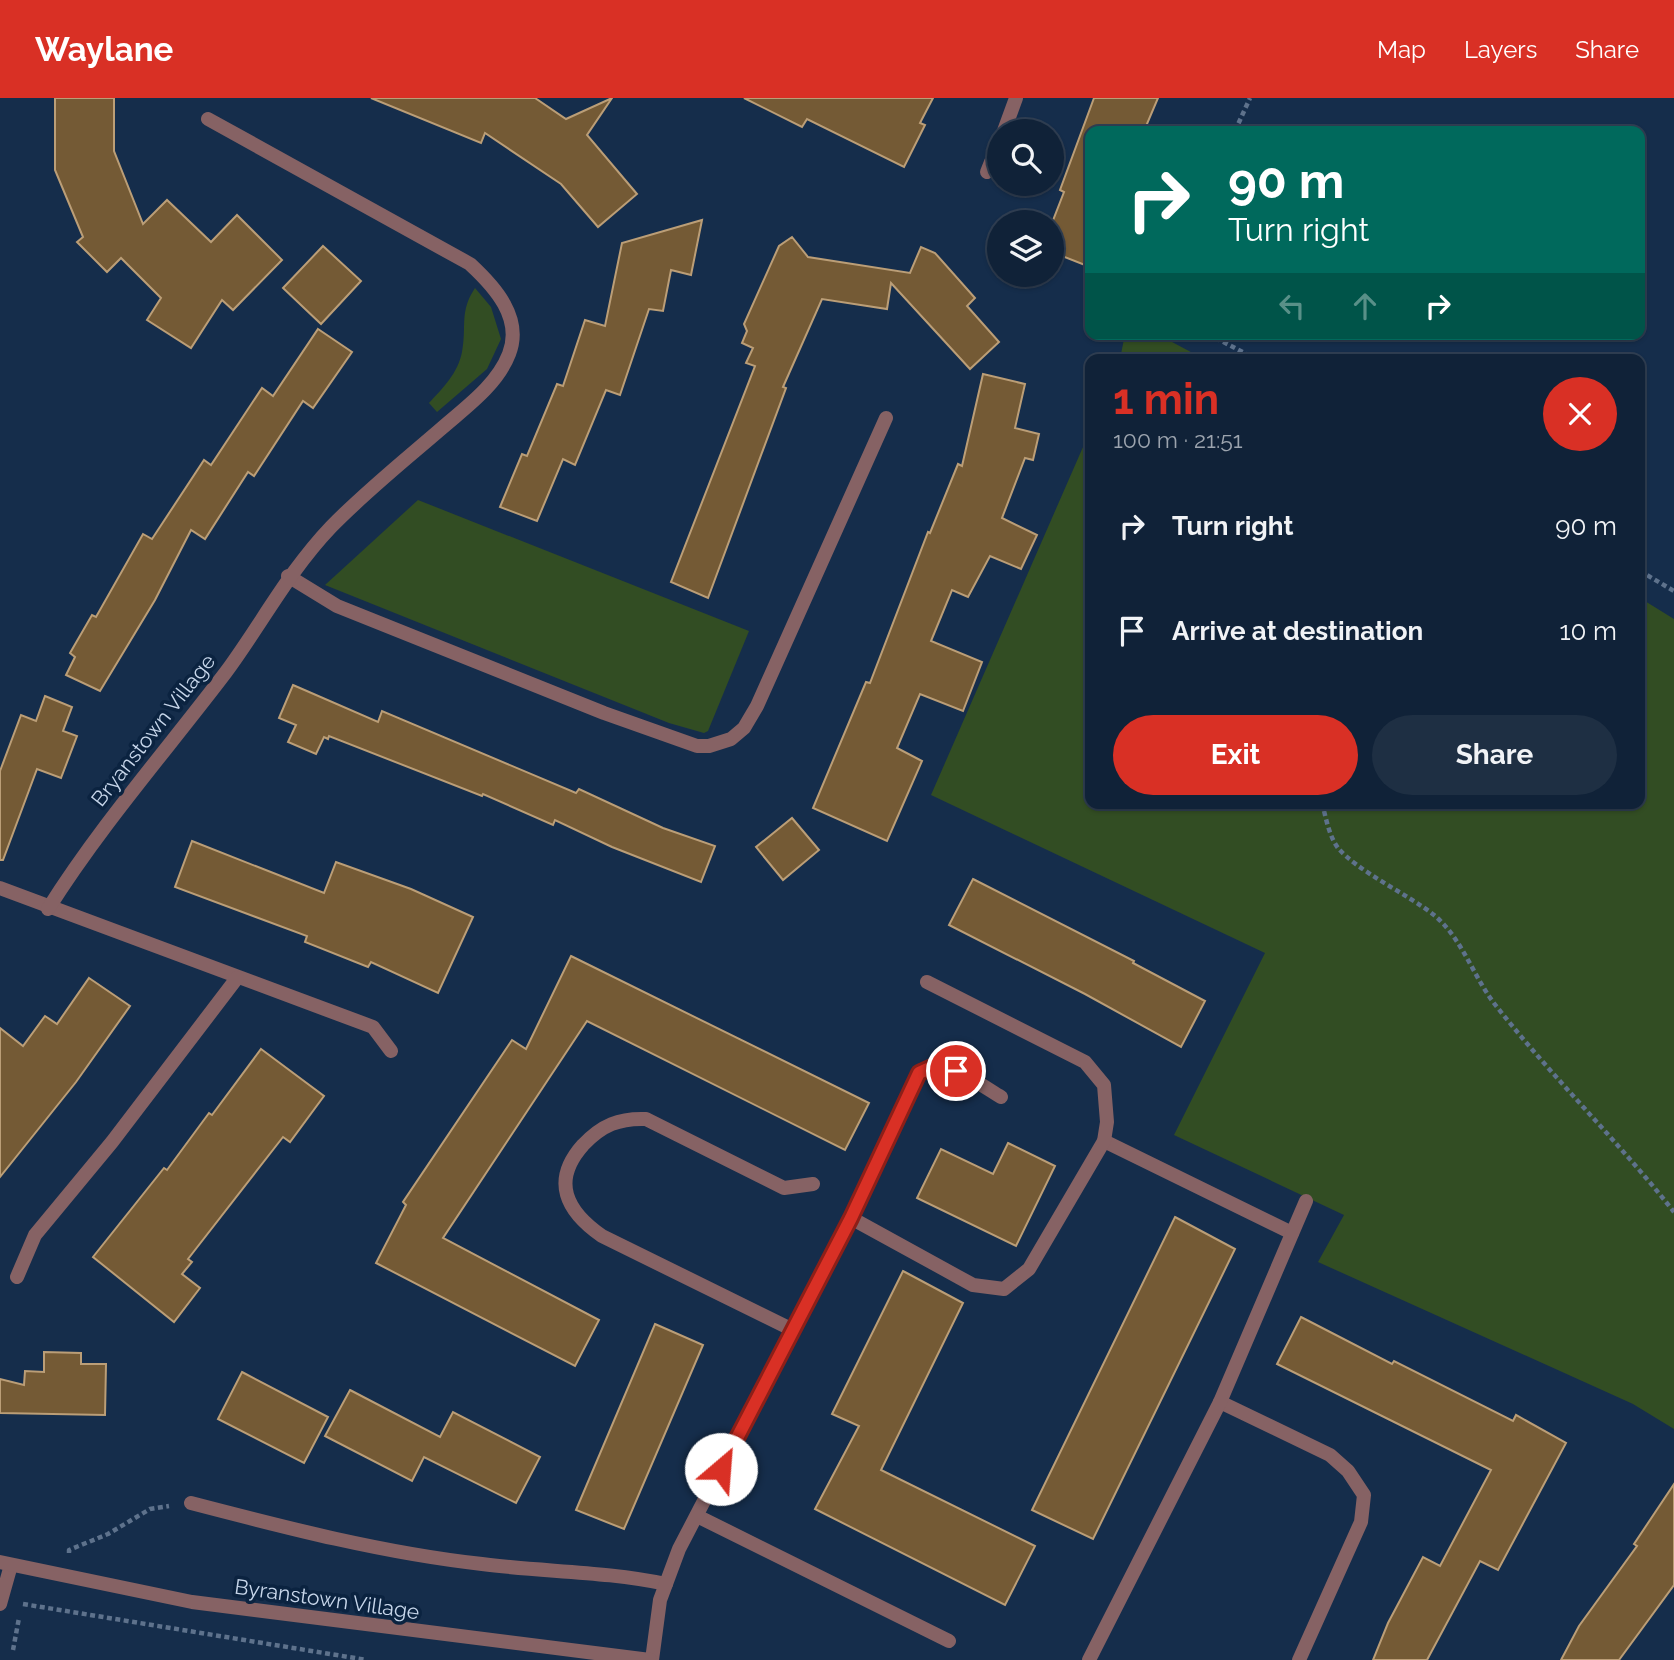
<!DOCTYPE html>
<meta charset="utf-8">
<style>
:root{--surface:#102238;--page:#1e2f43;--text:#f1f3f6;--muted:#9ca4ae;--line:#303f53;--accent:#d93025}
body{margin:0;font-family:Raleway,sans-serif;background:var(--page);color:var(--text);height:100vh;display:flex;flex-direction:column;font-size:26px;white-space:nowrap}
*{box-sizing:border-box;margin:0}
p{font-size:23px;color:var(--muted)}
.icon{flex:none;width:38px;height:38px;fill:none;stroke:currentColor;stroke-width:2;stroke-linecap:round;stroke-linejoin:round}
.map{position:relative;flex:1;overflow:hidden}
.drawer{position:absolute;left:1085px;top:256px;width:560px;height:455px;display:flex;flex-direction:column;background:var(--surface);border-radius:14px;box-shadow:0 2px 5px #0004,0 0 0 2px var(--line)}
.drawer>*{flex:none}
.top-card{position:absolute;left:1085px;top:28px;width:560px;height:214px;border-radius:14px;box-shadow:0 2px 5px #0004,0 0 0 2px var(--line);background:#00695c;color:#fff;overflow:hidden}
.tools{position:absolute;left:987px;top:21px;display:grid;gap:14px}
.tools a{display:grid;place-items:center;width:77px;height:77px;border-radius:50%;background:var(--surface);box-shadow:0 2px 5px #0004,0 0 0 2px var(--line);font-size:35px}
.pin{position:absolute;display:grid;place-items:center;width:60px;height:60px;color:#fff;margin:-30px;border:4px solid #fff;border-radius:50%;box-shadow:0 2px 7px #0007}
.me{position:absolute;width:77px;margin:-38px;rotate:27deg;stroke-linejoin:round;filter:drop-shadow(0 0 5px #0008)}
.turn{display:flex;align-items:center;gap:24px;height:147px;padding:0 28px;font-size:32px}
.turn .icon{width:91px;height:91px;stroke-width:2.5}
.turn b{display:block;font-size:49px;line-height:60px}
.lanes{display:flex;align-items:center;height:66px;padding:0 28px;background:#0003;justify-content:center;gap:35px;direction:ltr}
.lanes .off{opacity:.35}
.round{display:grid;place-items:center;flex:none;width:74px;height:74px;border-radius:37px;background:var(--page)}
.headline{display:flex;align-items:center;justify-content:space-between;height:119px;padding:0 28px}
h1{font-size:42px;font-weight:700;line-height:52px;color:var(--accent)}
.action{display:flex;gap:14px;margin-top:auto;padding:14px 28px}
.action a{flex:1;height:80px;border-radius:42px;background:var(--accent);color:#fff;font-size:28px;font-weight:700;line-height:80px;text-align:center}
.action a+a{background:var(--page);color:var(--text)}
ul{padding:0;list-style:none}
li{display:flex;align-items:center;gap:21px;height:105px;padding:0 28px}
li div{flex:1}
li b{display:block;font-size:26px}
li em{font-style:normal}
header{display:flex;align-items:center;gap:42px;box-sizing:border-box;height:98px;padding:0 35px;background:var(--accent);color:#fff}
header strong{font-size:33px}
nav{display:flex;gap:38px;margin-inline-start:auto;font-size:24px}
.map>svg:first-child{display:block}
.green{fill:#324d23}
.building{fill:#745a35;stroke:#bb9e77;stroke-width:2}
.lines{fill:none;stroke-linecap:round;stroke-linejoin:round}
.path{stroke:#5e728c;stroke-width:4.5;stroke-dasharray:5 3.5;stroke-linecap:butt}
.minor{stroke:#866264;stroke-width:14}
.tertiary{stroke:#866264;stroke-width:14}
.route-casing{stroke:#8d1f18;stroke-width:18}
.route{stroke:#d93025;stroke-width:12}
.labels{text-anchor:middle;dominant-baseline:central;stroke-width:7;stroke-linejoin:round;paint-order:stroke}
.street-label{font-size:21px;fill:#c7d6ea;stroke:#0b2340}
</style>
<header>
<strong>Waylane</strong>
<nav><a>Map</a><a>Layers</a><a>Share</a></nav>
</header>
<div class="map">
<svg width="1674" height="1562" viewBox="0 0 1674 1562">
<rect width="100%" height="100%" fill="#152d4b"/>
<g class="green">
<path d="M475,190l16,19 10,32 -14,30 -50,43 -8,-9c14,-15 29,-30 33,-51 5,-26 -3,-40 13,-64z"/>
<path d="M1125,236h32l47,25h-84z"/>
<path d="M1090,333v372h550v-205l34,21v810l-41,-25 -315,-142 26,-47 -170,-80 91,-182 -334,-158z"/>
<path d="M418,402l331,131 -41,100 -4,2 -35,-10 -344,-138z"/>
</g>
<g class="building">
<path d="M55,0h59v53l29,73 24,-24 44,42 26,-27 45,45 -49,50 -11,-10 -31,48 -44,-28 14,-22 -40,-40 -14,14 -30,-30 6,-5 -28,-67z"/>
<path d="M371,0h164l31,21 46,-21 -25,37 50,59 -39,33 -37,-43 -76,-51 -4,10z"/>
<path d="M744,0h189l-13,25 5,2 -21,42 -97,-48 -5,8z"/>
<path d="M1094,0h64l-14,33h-54v136l-38,-15v-29l12,-31 -4,-2z"/>
<path d="M702,122l-11,55 -20,-5 -8,41 -14,-2 -29,86 -14,-5 -31,75 -12,-6 -26,62 -37,-14 22,-53 5,2 30,-72 6,2 22,-66 20,6 17,-83z"/>
<path d="M792,139l16,20 102,16 11,-26 14,6 40,45 -8,8 32,36 -29,27 -79,-86 -4,26 -65,-10 -39,88 3,1 -78,210 -37,-16 84,-216 -9,-3 7,-15 -11,-5 5,-12 -3,-7 35,-78z"/>
<path d="M323,148l38,35 -40,43 -38,-36z"/>
<path d="M318,231l34,23 -39,56 -10,-7 -49,75 -6,-4 -43,67 -14,-9 -36,70 -55,91 -34,-16 9,-18 -5,-4 22,-38 4,2 47,-83 9,5 52,-79 7,5 51,-77 11,8z"/>
<path d="M983,276l42,10 -10,44 24,6 -6,26 -8,-2 -23,60 35,17 -16,34 -31,-13 -22,41 -16,-7 -21,51 51,21 -19,49 -43,-17 -23,54 25,13 -35,80 -74,-33 53,-126 4,1 58,-151 2,1 28,-69 4,2z"/>
<path d="M293,587l85,37 4,-11 194,82 3,-4 84,39 52,18 -14,36 -89,-35 -57,-27 -2,5 -70,-31 -1,2 -153,-60 -1,3 -4,-2 -8,17 -28,-12 8,-17 -17,-7z"/>
<path d="M45,598l27,11 -9,24 14,5 -16,42 -24,-9 -34,91h-3v-89l21,-56 15,6z"/>
<path d="M792,720l27,32 -36,30 -27,-33z"/>
<path d="M192,743l132,52 12,-31 75,27 62,28 -35,76 -67,-31 -3,5 -63,-25 2,-6 -132,-49z"/>
<path d="M973,781l161,82 -1,2 72,38 -24,46 -96,-53 -136,-69z"/>
<path d="M571,858l298,147 -24,47 -258,-129 -144,217 156,82 -24,46 -199,-103 30,-58 -3,-3 109,-162 14,9z"/>
<path d="M89,880l41,28 -54,76 -76,95v-149l23,18 22,-30 12,8z"/>
<path d="M261,951l63,47 -34,46 -7,-5 -95,122 4,3 -10,12 18,14 -26,34 -81,-65 71,-89 3,2 42,-57 3,2z"/>
<path d="M1008,1045l47,23 -39,80 -99,-48 24,-49 52,25z"/>
<path d="M1175,1119l60,32 -142,290 -61,-29z"/>
<path d="M903,1173l60,32 -82,167 154,76 -30,59 -190,-96 44,-83 -27,-12z"/>
<path d="M1301,1219l91,47 2,-3 119,60 3,-6 50,28 -68,127 -18,-9 -53,99h-54l15,-37 35,-66 17,9 51,-96 -214,-106z"/>
<path d="M655,1226l48,21 -79,184 -48,-19z"/>
<path d="M44,1254l37,1v11h25l-1,51 -105,-2v-34l24,6 1,-14 19,1z"/>
<path d="M242,1274l86,45 -24,46 -86,-44z"/>
<path d="M350,1292l90,47 13,-25 87,45 -24,46 -92,-46 -12,24 -87,-45z"/>
<path d="M1674,1386v101l-55,75h-58l18,-34 58,-80 -3,-2z"/>
</g>
<g class="lines">
<g class="path">
<path d="M1235,33l15,-33"/>
<path d="M1208,236l48,25"/>
<path d="M1640,473l34,20"/>
<path d="M1322,705c4,15 7,33 16,45 19,23 71,47 96,67 29,24 40,64 63,92 56,71 121,134 177,205"/>
<path d="M69,1455v-3l39,-16 42,-25 19,-3"/>
<path d="M23,1506l344,56"/>
<path d="M13,1552l6,-32"/>
</g>
<g class="minor">
<path d="M1004,33l12,-33"/>
<path d="M987,74l12,-30"/>
<path d="M288,478l49,30 267,107 93,33h12l22,-7 13,-11 13,-22 129,-288"/>
<path d="M0,790l373,139 18,24"/>
<path d="M48,811c53,-84 118,-158 178,-237 36,-49 63,-101 105,-145 34,-35 74,-67 111,-99 24,-21 55,-43 67,-74 14,-36 -14,-67 -39,-90l-262,-145"/>
<path d="M1104,1043l188,92"/>
<path d="M851,1120l122,67 31,4 25,-20 75,-128 3,-19 -3,-37 -19,-23 -158,-80"/>
<path d="M17,1179l18,-42 77,-93 125,-164"/>
<path d="M793,1232l-191,-94c-36,-25 -51,-55 -19,-91 19,-20 36,-27 63,-26l138,69 29,-4"/>
<path d="M1220,1304l110,53 18,16 16,24 -3,27 -62,138"/>
<path d="M191,1405c96,25 192,50 291,61 61,8 123,7 184,20"/>
<path d="M697,1418l252,125"/>
<path d="M0,1506l11,-39"/>
<path d="M652,1562l8,-60 19,-51 172,-331 68,-145c29,-14 57,9 82,24"/>
<path d="M1089,1562l131,-258 86,-201"/>
</g>
<path class="tertiary" d="M0,1464l192,40 458,58"/>
</g>
<g class="lines">
<g class="route-casing">
<path id="route" d="M721,1371l130,-251 68,-145 13,-6 24,4"/>
</g>
<use href="#route" class="route"/>
</g>
<g class="labels">
<g class="street-label">
<text transform="translate(153 632) rotate(-52)">Bryanstown Village</text>
<text transform="translate(327 1501) rotate(8)">Byranstown Village</text>
</g>
</g>
</svg>
<div class="tools">
<a><svg class="icon" aria-label="search" viewBox="0 0 24 24"><circle cx="10" cy="10" r="6"/><path d="M15 15l6 6"/></svg></a>
<a><svg class="icon" aria-label="layers" viewBox="0 0 24 24"><path d="M12 4l9 5-9 5-9-5zM3 14l9 5 9-5"/></svg></a>
</div>
<div class="pin" style="left:956px;top:973px;background:#d93025"><svg class="icon" aria-label="arrive" viewBox="0 0 24 24"><path d="M6 21V4h12l-3 4 3 4H6"/></svg></div>
<svg class="me" style="left:721px;top:1371px" viewBox="-20 -20 40 40"><circle r="19" fill="#fff"/><path d="M0-13L10 11 0 6-10 11z" fill="#d93025"/></svg>
<div class="top-card">
<div class="turn"><svg class="icon" aria-label="right" viewBox="0 0 24 24"><path d="M7 20v-9h11M14 6l5 5-5 5"/></svg><div><b>90 m</b>Turn right</div></div>
<div class="lanes"><svg class="icon off" aria-label="left" viewBox="0 0 24 24"><path d="M17 20v-9H6M10 6l-5 5 5 5"/></svg><svg class="icon off" aria-label="ahead" viewBox="0 0 24 24"><path d="M12 20V5M6 11l6-6 6 6"/></svg><svg class="icon" aria-label="right" viewBox="0 0 24 24"><path d="M7 20v-9h11M14 6l5 5-5 5"/></svg></div>
</div>
<section class="drawer">
<div class="headline"><div><h1>1 min</h1><p>100 m · 21:51</p></div><a class="round" style="background:#d93025;color:#fff"><svg class="icon" aria-label="close" viewBox="0 0 24 24"><path d="M6 6l12 12M18 6L6 18"/></svg></a></div>
<ul>
<li><svg class="icon" aria-label="right" viewBox="0 0 24 24"><path d="M7 20v-9h11M14 6l5 5-5 5"/></svg><div><b>Turn right</b></div><em>90 m</em></li>
<li><svg class="icon" aria-label="arrive" viewBox="0 0 24 24"><path d="M6 21V4h12l-3 4 3 4H6"/></svg><div><b>Arrive at destination</b></div><em>10 m</em></li>
</ul>
<div class="action"><a>Exit</a><a>Share</a></div>
</section>
</div>
